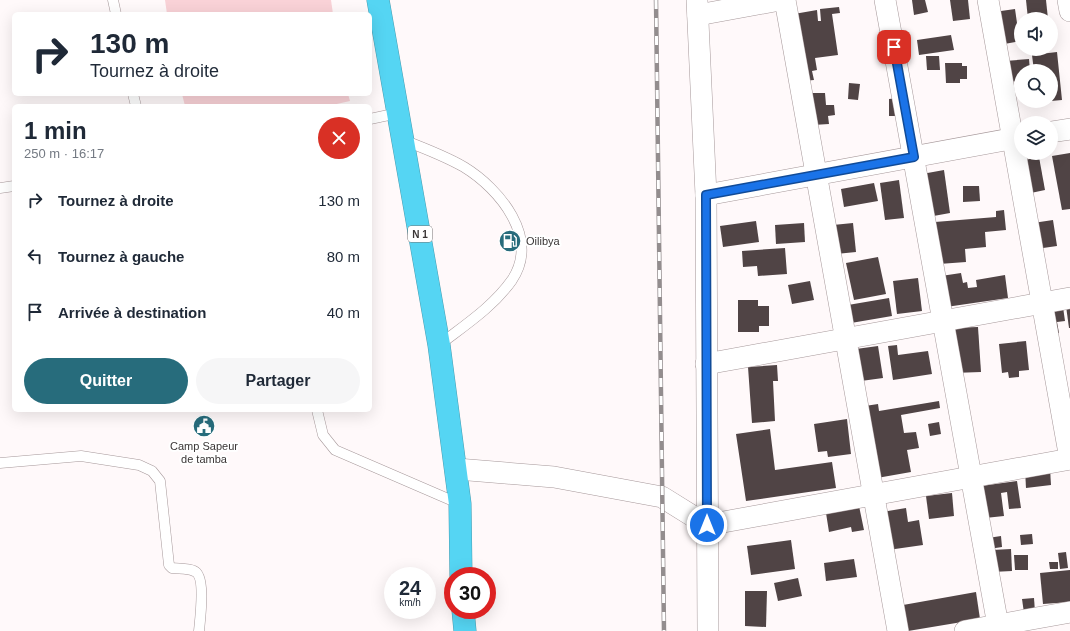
<!DOCTYPE html>
<html lang="fr">
<meta charset="utf-8">
<style>
:root{--surface:#fff;--page:#f6f6f7;--text:#1f2937;--muted:#747a83;--accent:#276c7c}
body{margin:0;font-family:Arial,sans-serif;background:var(--page);color:var(--text);height:100vh;display:flex;flex-direction:column;font-size:15px;white-space:nowrap}
*{box-sizing:border-box;margin:0}
p{font-size:13px;color:var(--muted)}
.icon{flex:none;width:22px;height:22px;fill:none;stroke:currentColor;stroke-width:2;stroke-linecap:round;stroke-linejoin:round}
.map{position:relative;flex:1;overflow:hidden}
.details{position:absolute;left:12px;top:104px;width:360px;height:308px;display:flex;flex-direction:column;background:var(--surface);border-radius:6px;box-shadow:0 4px 16px #0002}
.details>*{flex:none}
.banner{position:absolute;left:12px;top:12px;width:360px;height:84px;border-radius:6px;box-shadow:0 4px 16px #0002;background:#fff;color:var(--text);overflow:hidden}
.fabs{position:absolute;left:1014px;top:12px;display:grid;gap:8px}
.fabs a{display:grid;place-items:center;width:44px;height:44px;border-radius:50%;background:var(--surface);box-shadow:0 4px 16px #0002;font-size:20px}
.speed{position:absolute;left:384px;top:567px;display:flex;gap:8px;font-size:20px;font-weight:700;text-align:center}
.speed>*{display:grid;place-content:center;width:52px;height:52px;border-radius:50%;background:var(--surface);box-shadow:0 4px 16px #0002;line-height:1}
.speed small{font-size:10px;font-weight:400}
.speed .limit{border:6px solid #d22;background:#fff;color:#111}
.pin{position:absolute;display:grid;place-items:center;width:34px;height:34px;color:#fff;margin:-17px;border-radius:8px;box-shadow:0 2px 6px #0006}
.me{position:absolute;width:44px;margin:-22px;rotate:0deg;stroke-linejoin:round;filter:drop-shadow(0 0 3px #0008)}
.turn{display:flex;align-items:center;gap:14px;height:84px;padding:0 12px;font-size:18px}
.turn .icon{width:52px;height:52px;stroke-width:2.5}
.turn b{display:block;font-size:28px;line-height:34px}
.round{display:grid;place-items:center;flex:none;width:42px;height:42px;border-radius:21px;background:var(--page)}
.head{display:flex;align-items:center;justify-content:space-between;height:68px;padding:0 12px}
h1{font-size:24px;font-weight:700;line-height:30px}
.primary-button{display:flex;gap:8px;margin-top:auto;padding:8px 12px}
.primary-button a{flex:1;height:46px;border-radius:24px;background:var(--accent);color:#fff;font-size:16px;font-weight:700;line-height:46px;text-align:center}
.primary-button a+a{background:var(--page);color:var(--text)}
ul{padding:0;list-style:none}
li{display:flex;align-items:center;gap:12px;height:56px;padding:0 12px}
li div{flex:1}
li b{display:block;font-size:15px}
li em{font-style:normal}
.map>svg:first-child{display:block}
.green{fill:#f9d2d7}
.building{fill:#504445}
.lines{fill:none;stroke-linecap:round;stroke-linejoin:round}
.lane-casing{stroke:#a6989a;stroke-width:11}
.street-casing{stroke:#a6989a;stroke-width:22}
.highway-casing{stroke:#4c9db0;stroke-width:23}
.lane{stroke:#fff;stroke-width:10}
.street{stroke:#fff;stroke-width:21}
.highway{stroke:#55d5f3;stroke-width:22}
.rail-casing{stroke:#938d8e;stroke-width:4.5}
.rail{stroke:#fff;stroke-width:3;stroke-dasharray:9;stroke-linecap:butt}
.route-casing{stroke:#114b97;stroke-width:10}
.route{stroke:#1a73e8;stroke-width:7}
.labels{text-anchor:middle;dominant-baseline:central;stroke-width:4;stroke-linejoin:round;paint-order:stroke}
.shield{fill:#fff;stroke:#757272;stroke-width:1}
.shield-label{font-size:10px;font-weight:bold;fill:#3a3535}
.poi-label{font-size:11px;fill:#3a3535;stroke:#fff;text-anchor:start}
</style>
<div class="map">
<svg width="1070" height="631" viewBox="0 0 1070 631">
<rect width="100%" height="100%" fill="#fff9fa"/>
<g class="green">
<path d="M165,0h166l2,14h-166z"/>
<path d="M182,94h166l2,7 -22,5h-143z"/>
</g>
<g class="building">
<path d="M912,0h13l3,12 -14,3z"/>
<path d="M950,0h18l2,19 -17,2z"/>
<path d="M1026,0h20l2,19h-20z"/>
<path d="M839,7l1,6 -8,1 6,41 -23,3 2,12 -5,1 2,9 -11,1 -9,-67 23,-4 1,11h3l-1,-12z"/>
<path d="M1015,9l3,21 3,-1v12l-22,4 -5,-33z"/>
<path d="M951,35l3,15 -35,5 -2,-15z"/>
<path d="M1057,52l5,48 -11,1v-30h-17l-2,-16z"/>
<path d="M926,56h13l1,14h-13z"/>
<path d="M1029,59l1,12h-9v10l-14,1 -2,-21z"/>
<path d="M945,63h17v3h5v13h-7v4h-14z"/>
<path d="M849,83l11,1 -2,16 -10,-1z"/>
<path d="M811,93h14l1,12h8l1,10 -7,1 1,8 -16,1z"/>
<path d="M899,98v18h-10v-17z"/>
<path d="M1070,153v56l-8,1 -10,-54z"/>
<path d="M1039,157l6,33 -19,4 -6,-33z"/>
<path d="M944,170l6,43 -22,4 -6,-43z"/>
<path d="M899,180l5,38 -19,2 -5,-37z"/>
<path d="M874,183l4,18 -34,6 -3,-18z"/>
<path d="M963,186h16l1,15 -17,1z"/>
<path d="M1004,210l2,20 -21,2 1,15 -21,2 1,13 -27,2 -4,-42 61,-5v-6z"/>
<path d="M1053,220l4,26 -21,3 -3,-26z"/>
<path d="M756,221l3,21 -36,5 -3,-21z"/>
<path d="M804,223l1,19 -29,2 -1,-19z"/>
<path d="M853,223l3,29 -20,2 -3,-29z"/>
<path d="M785,248l2,26 -29,2 -1,-10 -14,1 -1,-16z"/>
<path d="M878,257l8,37 -32,6 -8,-37z"/>
<path d="M961,273l2,10 4,-1 1,6 9,-1 -1,-7 29,-5 3,23 -62,9 -5,-31z"/>
<path d="M918,278l4,33 -25,3 -4,-33z"/>
<path d="M810,281l4,19 -22,4 -4,-19z"/>
<path d="M889,298l3,18 -41,7 -3,-18z"/>
<path d="M738,300h20v6h11v20h-10v6h-21z"/>
<path d="M1070,305v23h-1l-3,-22z"/>
<path d="M1063,307l2,14 -8,1 2,11 -9,1 -3,-26z"/>
<path d="M978,327l3,45 -28,1 -3,-45z"/>
<path d="M1026,341l3,29 -10,1v6l-10,1 -1,-6 -6,1 -3,-29z"/>
<path d="M897,345l1,10 30,-4 4,23 -39,6 -5,-34z"/>
<path d="M878,346l5,32 -22,3 -5,-32z"/>
<path d="M777,365l1,16h-5l2,40 -23,2 -4,-56z"/>
<path d="M939,401l1,7 -39,7 3,18 12,-1 3,16 -12,2 4,22 -34,6 -12,-72 13,-2 1,7z"/>
<path d="M847,419l4,35 -23,3 -1,-6 -9,1 -4,-28z"/>
<path d="M939,422l2,12 -11,2 -2,-12z"/>
<path d="M770,429l5,41 57,-8 4,26 -90,13 -10,-67z"/>
<path d="M1050,468l1,17 -25,3 -1,-18z"/>
<path d="M1017,481l4,27 -12,1 -2,-17 -6,1 3,23 -19,2 -4,-32z"/>
<path d="M952,493l2,23 -25,3 -3,-23z"/>
<path d="M859,506l5,24 -12,2 -1,-5 -22,5 -3,-19z"/>
<path d="M906,508l2,14 11,-2 4,25 -35,5 -6,-38z"/>
<path d="M1032,534l1,10 -12,1 -1,-10z"/>
<path d="M1001,536l1,11 -13,2 -1,-11z"/>
<path d="M791,540l4,29 -44,6 -4,-29z"/>
<path d="M1011,549l1,22 -20,1v-22z"/>
<path d="M1066,552l2,16 -8,1 -2,-16z"/>
<path d="M1014,555h14v15h-13z"/>
<path d="M854,559l3,18 -31,4 -2,-18z"/>
<path d="M1049,562h9v7h-8z"/>
<path d="M1070,570v32l-27,2 -3,-31z"/>
<path d="M798,578l4,18 -24,5 -4,-18z"/>
<path d="M745,591h22l-1,36 -21,-1z"/>
<path d="M976,592l4,27 -72,12 -5,-26z"/>
<path d="M1034,598l1,14 -11,1 -2,-14z"/>
</g>
<g class="lines">
<g class="lane-casing">
<g id="lane">
<path d="M113,0l3,14"/>
<path d="M133,94l3,12"/>
<path d="M370,119l28,-6"/>
<path d="M403,140c21,8 42,16 61,27 36,22 76,71 48,113 -19,27 -47,45 -73,65"/>
<path d="M0,188l14,-2"/>
<path d="M317,410l6,25 12,15 125,54"/>
<path d="M0,463l81,-7 58,9 13,6 8,10 9,84 3,3c6,1 16,0 22,3 12,4 6,49 5,60"/>
</g>
</g>
<g class="street-casing">
<g id="street">
<path d="M697,0l9,195 2,436"/>
<path d="M785,0l113,631"/>
<path d="M885,0l114,631"/>
<path d="M988,0l82,459"/>
<path d="M1068,0l2,11"/>
<path d="M698,15l82,-15"/>
<path d="M1051,132l19,-3"/>
<path d="M706,195l315,-58"/>
<path d="M706,364l364,-66"/>
<path d="M457,469l97,8 108,20 45,28 363,-66"/>
<path d="M965,631l105,-19"/>
</g>
</g>
<g class="highway-casing">
<g id="highway">
<path d="M378,0l61,345 21,159 1,72"/>
<path d="M463,610l2,21"/>
</g>
</g>
<use href="#lane" class="lane"/>
<use href="#street" class="street"/>
<use href="#highway" class="highway"/>
<g class="rail-casing">
<path id="rail" d="M656,0l8,631"/>
</g>
<use href="#rail" class="rail"/>
</g>
<g class="lines">
<g class="route-casing">
<path id="route" d="M707,525l-1,-330 208,-38 -20,-110"/>
</g>
<use href="#route" class="route"/>
</g>
<defs>
<g id="fuel-disc" transform="scale(1.15)"><circle r="9.5" fill="#276c7c" stroke="#fff"/><path d="M-5.5-6h7V0h2V4h1.3V-2.5L3-4.5l.8-.8L6-3V5H2.5V1h-1V6h-7ZM-4.2-4.7v3.2H.2V-4.7Z" fill="#fff"/></g>
<g id="civic-disc" transform="scale(1.15)"><circle r="9.5" fill="#276c7c" stroke="#fff"/><path d="M-.6-6.5H3V-4.5H.6V-3L4-1V1h2V6H-6V1h2V-1L-.6-3ZM-1.2 2.5V6h2.4V2.5Z" fill="#fff"/></g>
</defs>
<g fill-rule="evenodd">
<use href="#fuel-disc" x="510" y="241"/>
<use href="#civic-disc" x="204" y="426"/>
</g>
<g class="labels">
<rect class="shield" x="408" y="226" width="24" height="16" rx="3"/>
<g class="shield-label">
<text x="420" y="234">N 1</text>
</g>
<g class="poi-label">
<text x="526" y="241">Oilibya</text>
<text x="204" y="446" text-anchor="middle">Camp Sapeur<tspan x="204" dy="13">de tamba</tspan></text>
</g>
</g>
</svg>
<div class="fabs">
<a><svg class="icon" aria-label="sound" viewBox="0 0 24 24"><path d="M4 9h4l5-4v14l-5-4H4zM17 9q2 3 0 6"/></svg></a>
<a><svg class="icon" aria-label="search" viewBox="0 0 24 24"><circle cx="10" cy="10" r="6"/><path d="M15 15l6 6"/></svg></a>
<a><svg class="icon" aria-label="layers" viewBox="0 0 24 24"><path d="M12 4l9 5-9 5-9-5zM3 14l9 5 9-5"/></svg></a>
</div>
<div class="speed"><div>24<small>km/h</small></div><div class="limit">30</div></div>
<div class="pin" style="left:894px;top:47px;background:#d93025"><svg class="icon" aria-label="arrive" viewBox="0 0 24 24"><path d="M6 21V4h12l-3 4 3 4H6"/></svg></div>
<svg class="me" style="left:707px;top:525px" viewBox="-20 -20 40 40"><circle r="17" fill="#1a73e8" stroke="#fff" stroke-width="3"/><path d="M0-11L8 9 0 5-8 9z" fill="#fff"/></svg>
<div class="banner">
<div class="turn"><svg class="icon" aria-label="right" viewBox="0 0 24 24"><path d="M7 20v-9h11M14 6l5 5-5 5"/></svg><div><b>130 m</b>Tournez à droite</div></div>
</div>
<section class="details">
<div class="head"><div><h1>1 min</h1><p>250 m · 16:17</p></div><a class="round" style="background:#d93025;color:#fff"><svg class="icon" aria-label="close" viewBox="0 0 24 24"><path d="M6 6l12 12M18 6L6 18"/></svg></a></div>
<ul>
<li><svg class="icon" aria-label="right" viewBox="0 0 24 24"><path d="M7 20v-9h11M14 6l5 5-5 5"/></svg><div><b>Tournez à droite</b></div><em>130 m</em></li>
<li><svg class="icon" aria-label="left" viewBox="0 0 24 24"><path d="M17 20v-9H6M10 6l-5 5 5 5"/></svg><div><b>Tournez à gauche</b></div><em>80 m</em></li>
<li><svg class="icon" aria-label="arrive" viewBox="0 0 24 24"><path d="M6 21V4h12l-3 4 3 4H6"/></svg><div><b>Arrivée à destination</b></div><em>40 m</em></li>
</ul>
<div class="primary-button"><a>Quitter</a><a>Partager</a></div>
</section>
</div>
